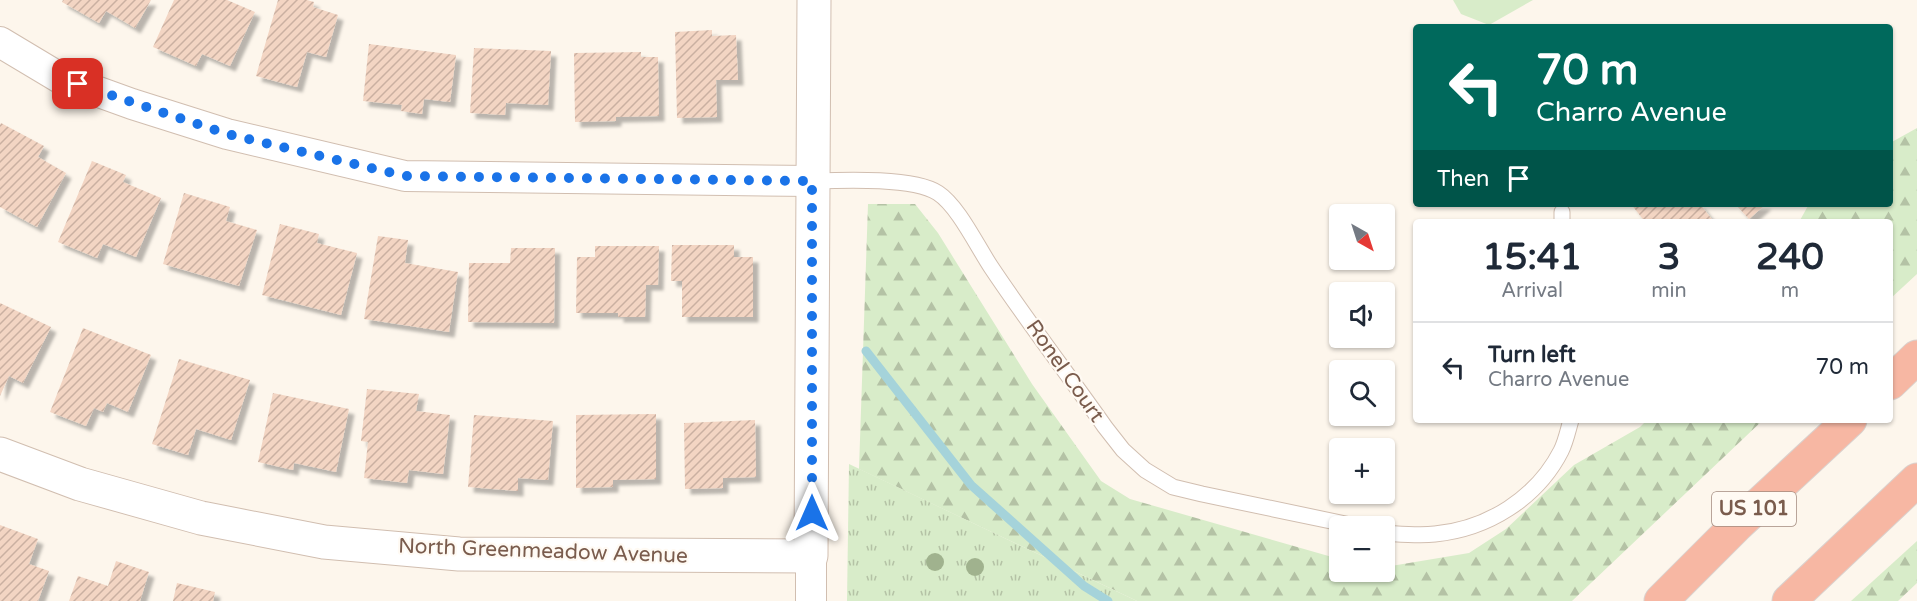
<!DOCTYPE html>
<meta charset="utf-8">
<style>
:root{--surface:#fff;--page:#f6f6f7;--text:#1f2937;--muted:#747a83;--line:#e0e1e3}
body{margin:0;font-family:"Varela Round",sans-serif;background:var(--page);color:var(--text);height:100vh;display:flex;flex-direction:column;font-size:22px;white-space:nowrap}
*{box-sizing:border-box;margin:0}
p{font-size:20px;color:var(--muted)}
.icon{flex:none;width:33px;height:33px;fill:none;stroke:currentColor;stroke-width:2;stroke-linecap:round;stroke-linejoin:round}
.map{position:relative;flex:1;overflow:hidden}
.drawer{position:absolute;left:1413px;top:219px;width:480px;height:204px;display:flex;flex-direction:column;background:var(--surface);border-radius:6px;box-shadow:0 2px 4px #0004}
.drawer>*{flex:none}
.top-card{position:absolute;left:1413px;top:24px;width:480px;height:183px;border-radius:6px;box-shadow:0 2px 4px #0004;background:#00695c;color:#fff;overflow:hidden}
.needle{width:39px;rotate:141deg}
.fabs{position:absolute;left:1329px;top:204px;display:grid;gap:12px}
.fabs a{display:grid;place-items:center;width:66px;height:66px;border-radius:6px;background:var(--surface);box-shadow:0 2px 4px #0004;font-size:30px}
.pin{position:absolute;display:grid;place-items:center;width:51px;height:51px;color:#fff;margin:-26px;border-radius:12px;box-shadow:0 3px 9px #0006}
.me{position:absolute;width:66px;margin:-33px;rotate:0deg;stroke-linejoin:round;filter:drop-shadow(0 0 4px #0008)}
.turn{display:flex;align-items:center;gap:21px;height:126px;padding:0 24px;font-size:27px}
.turn .icon{width:78px;height:78px;stroke-width:2.5}
.turn b{display:block;font-size:42px;line-height:51px}
.then{display:flex;align-items:center;height:57px;padding:0 24px;background:#0003;gap:12px;font-size:22px}
.eta{display:flex;justify-content:space-evenly;align-items:center;height:102px;text-align:center}
.eta b{font-size:36px;font-weight:700;line-height:42px}
ul{padding:0;list-style:none}
li{display:flex;align-items:center;gap:18px;height:90px;padding:0 24px;border-top:2px solid var(--line)}
li div{flex:1}
li b{display:block;font-size:22px}
li em{font-style:normal}
.map>svg:first-child{display:block}
.grass{fill:#d8ecc9}
.forest{fill:url(#forest-firs)}
.park{fill:url(#park-tufts)}
.lines{fill:none;stroke-linecap:round;stroke-linejoin:round}
.stream{stroke:#a5d3da;stroke-width:9}
.building{fill:url(#building-hatch);filter:url(#shadow)}
.service-casing{stroke:#d1beb0;stroke-width:17}
.minor-casing{stroke:#d1beb0;stroke-width:32}
.tertiary-casing{stroke:#d1beb0;stroke-width:35}
.motorway-casing{stroke:#dad1cd;stroke-width:35}
.service{stroke:#fff;stroke-width:15}
.minor{stroke:#fff;stroke-width:30}
.tertiary{stroke:#fff;stroke-width:33}
.motorway{stroke:#f7b7a3;stroke-width:33}
.tree{fill:#a0b28e}
.route{stroke:#1a73e8;stroke-width:10;stroke-dasharray:0 18}
.labels{text-anchor:middle;dominant-baseline:central;stroke-width:4.5;stroke-linejoin:round;paint-order:stroke}
.shield{fill:#fffaf3;stroke:#a28b7f;stroke-width:1.5}
.shield-label{font-size:20px;font-weight:bold;fill:#7a5c4d}
.street-label{font-size:21px;fill:#7a5c4d;stroke:#fffaf3}
</style>
<div class="map">
<svg width="1917" height="601" viewBox="0 0 1917 601">
<defs>
<pattern id="forest-firs" width="22" height="20" patternUnits="userSpaceOnUse" patternTransform="scale(1.5)"><rect width="22" height="20" fill="#d8ecc9"/><path d="M5 1l3.5 6h-7zM16 11l3.5 6h-7z" fill="#b4c2a5"/></pattern>
<pattern id="park-tufts" width="24" height="20" patternUnits="userSpaceOnUse" patternTransform="scale(1.5)"><rect width="24" height="20" fill="#d8ecc9"/><path d="M3 7l-1-3M5 7V3M7 7l1-3M15 17l-1-3M17 17v-4M19 17l1-3" fill="none" stroke="#b4c2a5"/></pattern>
<pattern id="building-hatch" width="6" height="6" patternUnits="userSpaceOnUse" patternTransform="scale(1.5)"><rect width="6" height="6" fill="#f3d5c3"/><path d="M-1 1l2-2M0 6l6-6M5 7l2-2" fill="none" stroke="#cab0a1"/></pattern>
<filter id="shadow"><feDropShadow dx="5.5" dy="5.5" stdDeviation="1.5" flood-color="#0004"/></filter>
</defs>
<rect width="100%" height="100%" fill="#fdf6ec"/>
<path class="grass" d="M1453,0h80l-44,25 -28,-11z"/>
<g class="forest">
<path d="M1917,128v146l-27,25v-77h-91l10,-18h81v-61z"/>
<path d="M868,204h47l23,29 94,151 69,97 29,18 209,60 1,13h44l1,-5 84,-14 37,-24 68,-64 66,-38 7,-7h116l-191,181h-435l-278,-132z"/>
<path d="M1917,541v42l-19,18h-47z"/>
</g>
<path class="park" d="M849,464l288,137h-290z"/>
<g class="lines">
<path class="stream" d="M866,351l105,134 113,101 24,15"/>
</g>
<g class="building">
<path d="M63,0h88l-16,28 -29,-17 -7,12 -37,-21z"/>
<path d="M174,0h53l28,12 -25,54 -28,-12 -6,12 -43,-19z"/>
<path d="M278,0h29l7,2 -1,5 25,8 -12,42 -19,-5 -10,35 -41,-11z"/>
<path d="M712,30v6l24,-1 2,45h-22l1,37 -40,1 -2,-86z"/>
<path d="M369,44l87,11 -6,47 -26,-3 -2,15 -21,-3 1,-6 -39,-4z"/>
<path d="M474,48l77,3 -3,54 -42,-2 -1,12 -35,-2z"/>
<path d="M641,52v5h17l1,59 -43,1v4l-41,1 -1,-69z"/>
<path d="M1,123l43,23 -6,11 28,16 -29,54 -37,-20v-82z"/>
<path d="M92,161l34,14 -3,7 38,16 -25,59 -33,-13 -6,14 -39,-16z"/>
<path d="M184,193l46,14 -4,14 31,9 -18,56 -76,-22z"/>
<path d="M1631,204h69l14,18h-69z"/>
<path d="M1735,204h31l-17,15z"/>
<path d="M280,224l39,10 -2,9 40,10 -16,62 -79,-20z"/>
<path d="M378,236l30,4 -3,23 53,9 -9,60 -85,-13z"/>
<path d="M672,245h62v12h19v60h-71v-36h-11z"/>
<path d="M595,246h64l-1,39h-12l-1,32h-27v-4h-42l1,-56h18z"/>
<path d="M511,248h44l-1,75 -86,-1 1,-59h41z"/>
<path d="M0,303l51,24 -28,56 -14,-7 -9,20z"/>
<path d="M83,328l68,27 -23,57 -21,-9 -4,9 -9,-4 -8,18 -36,-14z"/>
<path d="M179,359l71,21 -19,60 -35,-11 -8,26 -36,-11z"/>
<path d="M367,389l52,5 -3,17 34,4 -7,59 -34,-4 -2,13 -43,-5 4,-36 -7,-1z"/>
<path d="M273,393l76,16 -13,63 -42,-9 -1,7 -35,-8z"/>
<path d="M656,414v65l-43,1v7l-37,1v-73z"/>
<path d="M474,415l79,6 -5,59 -30,-2v13l-50,-4z"/>
<path d="M755,420l1,57 -33,1v10l-38,1 -1,-66z"/>
<path d="M0,525l38,14 -9,25 20,7 -11,30h-38z"/>
<path d="M116,561l33,11 -9,29h-71l9,-25 30,10z"/>
<path d="M177,583l38,9 -2,9h-40z"/>
</g>
<g class="lines">
<g class="service-casing">
<g id="service">
<path d="M812,181c30,-1 102,-4 126,12 20,13 39,53 53,74 36,54 76,106 114,160l18,23 22,20 28,17 29,7 153,32"/>
<path d="M1562,222v-10"/>
<path d="M1384,533c17,1 35,3 51,1 53,-5 102,-36 126,-83 5,-10 7,-21 10,-31"/>
</g>
</g>
<g class="minor-casing">
<g id="minor">
<path d="M0,42l60,36 72,26 95,30 178,42 407,5"/>
<path d="M811,601v-45"/>
</g>
</g>
<g class="tertiary-casing">
<path id="tertiary" d="M0,454l80,30 121,34 123,24 135,12 352,2 3,-556"/>
</g>
<g class="motorway-casing">
<g id="motorway">
<path d="M1890,383l27,-26"/>
<path d="M1661,601l76,-76 113,-105"/>
<path d="M1789,601l128,-121"/>
</g>
</g>
<use href="#service" class="service"/>
<use href="#minor" class="minor"/>
<use href="#tertiary" class="tertiary"/>
<use href="#motorway" class="motorway"/>
</g>
<g class="tree">
<circle cx="935" cy="562" r="9"/>
<circle cx="975" cy="567" r="9"/>
</g>
<g class="lines">
<path class="route" d="M78,84l149,50 178,42 407,5v332"/>
</g>
<g class="labels">
<rect class="shield" x="1712" y="492" width="84" height="34" rx="4.5"/>
<g class="shield-label">
<text x="1754" y="509">US 101</text>
</g>
<g class="street-label">
<text transform="translate(1065 371) rotate(55)">Ronel Court</text>
<text transform="translate(543 551) rotate(2)">North Greenmeadow Avenue</text>
</g>
</g>
</svg>
<div class="fabs">
<a><svg class="needle" viewBox="-14 -14 28 28"><path d="M0-13l5 13h-10z" fill="#e53935"/><path d="M0 13l5-13h-10z" fill="#747a83"/></svg></a>
<a><svg class="icon" aria-label="sound" viewBox="0 0 24 24"><path d="M4 9h4l5-4v14l-5-4H4zM17 9q2 3 0 6"/></svg></a>
<a><svg class="icon" aria-label="search" viewBox="0 0 24 24"><circle cx="10" cy="10" r="6"/><path d="M15 15l6 6"/></svg></a>
<a>+</a>
<a>−</a>
</div>
<div class="pin" style="left:78px;top:84px;background:#d93025"><svg class="icon" aria-label="arrive" viewBox="0 0 24 24"><path d="M6 21V4h12l-3 4 3 4H6"/></svg></div>
<svg class="me" style="left:812px;top:513px" viewBox="-20 -20 40 40"><path d="M0-17L14 15 0 8-14 15z" fill="#1a73e8" stroke="#fff" stroke-width="4"/></svg>
<div class="top-card">
<div class="turn"><svg class="icon" aria-label="left" viewBox="0 0 24 24"><path d="M17 20v-9H6M10 6l-5 5 5 5"/></svg><div><b>70 m</b>Charro Avenue</div></div>
<div class="then">Then<svg class="icon" aria-label="arrive" viewBox="0 0 24 24"><path d="M6 21V4h12l-3 4 3 4H6"/></svg></div>
</div>
<section class="drawer">
<div class="eta">
<div><b>15:41</b><p>Arrival</p></div>
<div><b>3</b><p>min</p></div>
<div><b>240</b><p>m</p></div>
</div>
<ul>
<li><svg class="icon" aria-label="left" viewBox="0 0 24 24"><path d="M17 20v-9H6M10 6l-5 5 5 5"/></svg><div><b>Turn left</b><p>Charro Avenue</p></div><em>70 m</em></li>
</ul>
</section>
</div>
